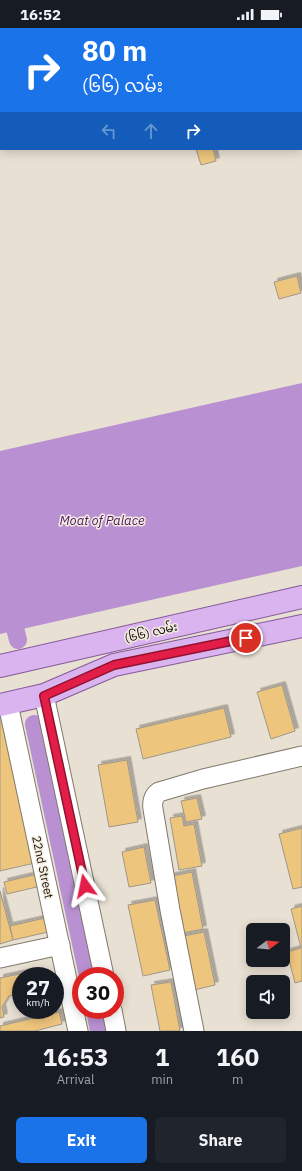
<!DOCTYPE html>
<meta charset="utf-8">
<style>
:root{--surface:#171b24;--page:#20242c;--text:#f1f3f6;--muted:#9ea1a6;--accent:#1a73e8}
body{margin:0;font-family:"IBM Plex Sans","Noto Sans Myanmar",sans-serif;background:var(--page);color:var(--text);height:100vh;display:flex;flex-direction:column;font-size:15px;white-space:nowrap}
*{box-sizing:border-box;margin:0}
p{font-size:13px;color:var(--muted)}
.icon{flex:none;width:22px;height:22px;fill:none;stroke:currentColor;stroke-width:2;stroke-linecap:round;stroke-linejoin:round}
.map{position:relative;height:1003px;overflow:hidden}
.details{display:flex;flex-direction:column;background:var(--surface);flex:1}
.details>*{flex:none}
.guide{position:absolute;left:0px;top:0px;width:302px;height:122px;box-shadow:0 2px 10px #0003;background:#1a73e8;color:#fff;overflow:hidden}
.needle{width:26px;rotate:74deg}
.buttons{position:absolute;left:246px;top:895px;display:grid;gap:8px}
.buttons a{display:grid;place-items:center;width:44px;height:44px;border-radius:6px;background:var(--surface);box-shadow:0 2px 10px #0003;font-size:20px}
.speed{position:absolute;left:12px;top:939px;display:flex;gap:8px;font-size:20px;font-weight:700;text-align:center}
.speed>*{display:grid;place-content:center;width:52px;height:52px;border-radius:50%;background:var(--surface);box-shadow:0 2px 10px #0003;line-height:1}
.speed small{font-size:10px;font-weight:400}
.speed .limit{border:6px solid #d22;background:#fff;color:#111}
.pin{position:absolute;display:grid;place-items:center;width:34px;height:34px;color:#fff;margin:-17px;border:2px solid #fff;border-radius:50%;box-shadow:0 1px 4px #0007}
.me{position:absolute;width:44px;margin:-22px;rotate:348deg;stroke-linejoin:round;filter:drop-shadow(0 0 3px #0008)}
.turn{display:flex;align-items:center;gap:14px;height:84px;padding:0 16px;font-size:18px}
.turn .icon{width:52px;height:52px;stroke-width:2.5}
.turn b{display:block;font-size:28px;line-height:34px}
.lanes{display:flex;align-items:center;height:38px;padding:0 16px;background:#0003;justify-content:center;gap:20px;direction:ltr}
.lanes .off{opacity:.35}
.eta{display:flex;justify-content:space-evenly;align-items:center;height:68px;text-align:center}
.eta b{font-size:24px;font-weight:800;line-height:28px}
.button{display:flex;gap:8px;margin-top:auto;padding:8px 16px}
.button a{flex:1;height:46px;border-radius:6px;background:var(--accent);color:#fff;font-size:16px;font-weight:800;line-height:46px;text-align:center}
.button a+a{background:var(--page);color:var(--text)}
.status{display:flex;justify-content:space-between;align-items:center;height:28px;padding:0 20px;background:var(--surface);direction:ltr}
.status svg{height:11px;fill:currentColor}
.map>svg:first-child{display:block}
.water{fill:#b991d2}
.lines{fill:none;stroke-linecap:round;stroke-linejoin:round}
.canal{stroke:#b991d2;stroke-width:18}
.building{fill:#eec57d;stroke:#9f978a;filter:url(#shadow)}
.minor-casing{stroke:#80796c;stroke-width:21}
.primary-casing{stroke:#845a99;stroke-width:24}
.minor{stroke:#fff;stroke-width:19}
.primary{stroke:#dab4ef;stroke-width:22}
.route-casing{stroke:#92132f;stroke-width:10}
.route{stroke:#e11d48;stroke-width:7}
.labels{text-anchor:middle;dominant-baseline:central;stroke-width:3;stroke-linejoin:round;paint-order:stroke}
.street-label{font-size:12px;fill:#13100b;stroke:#f5eddf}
.water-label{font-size:13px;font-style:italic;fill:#4b1764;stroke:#f5eddf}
</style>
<div class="status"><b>16:52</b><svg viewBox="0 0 49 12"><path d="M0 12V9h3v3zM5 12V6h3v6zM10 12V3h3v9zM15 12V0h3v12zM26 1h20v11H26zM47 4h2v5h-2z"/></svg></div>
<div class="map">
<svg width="302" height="1003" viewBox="0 0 302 1003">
<defs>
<filter id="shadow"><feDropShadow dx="3.5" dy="-3.5" stdDeviation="0" flood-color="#0004"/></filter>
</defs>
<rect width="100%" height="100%" fill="#e8e0d2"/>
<path class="water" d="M302,355v183l-302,68v-183z"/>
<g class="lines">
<g class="canal">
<path d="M0,541l18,71"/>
<path d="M34,696l54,252"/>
<path d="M95,982l4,21"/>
</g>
</g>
<g class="building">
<path d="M196,121h17l3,12 -15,4z"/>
<path d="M297,248l4,17 -22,6 -5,-17z"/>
<path d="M282,657l13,46 -24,8 -14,-47z"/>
<path d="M224,680l7,29 -88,22 -7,-30z"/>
<path d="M6,690l33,144 -39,9v-152z"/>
<path d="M127,732l11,62 -29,5 -11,-62z"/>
<path d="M197,770l5,21 -16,3 -5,-21z"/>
<path d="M182,788l2,10 10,-2 8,42 -23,4 -9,-52z"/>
<path d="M302,800v59l-9,2 -14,-55z"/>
<path d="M144,819l7,36 -22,4 -7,-35z"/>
<path d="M192,844l11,57 -25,5 -10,-57z"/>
<path d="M38,846l3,12 -34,8 -3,-12z"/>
<path d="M0,863l13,49 -13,4z"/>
<path d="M155,872l15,70 -27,6 -15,-71z"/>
<path d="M302,878v75l-7,2 -8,-31 14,-4 -10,-39z"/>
<path d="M45,890l3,14 -35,8 -3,-14z"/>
<path d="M204,904l11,53 -25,6 -11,-54z"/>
<path d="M29,944l1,4h-9v17l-12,3 -7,11 2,10 -4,1v-40z"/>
<path d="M171,954l9,49h-20l-9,-46z"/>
<path d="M59,984l3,12 -27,7h-35v-5z"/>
</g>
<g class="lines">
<g class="minor-casing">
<g id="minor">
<path d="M44,667l60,281"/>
<path d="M8,676l70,327"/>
<path d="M0,930l60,-13"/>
<path d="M112,982l4,21"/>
<path d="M194,1003l-24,-121 -17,-101c-1,-6 0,-13 6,-17l44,-13 99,-23"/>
</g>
</g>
<g class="primary-casing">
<g id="primary">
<path d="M0,638l302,-69"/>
<path d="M0,677l44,-10 70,-30 188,-39"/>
</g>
</g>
<use href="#minor" class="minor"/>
<use href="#primary" class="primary"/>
</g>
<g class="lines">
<g class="route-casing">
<path id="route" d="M85,858l-41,-190 70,-31 132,-27"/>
</g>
<use href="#route" class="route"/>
</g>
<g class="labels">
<g class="street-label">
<text transform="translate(151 604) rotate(-13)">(၆၆) လမ်း</text>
<text transform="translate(43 839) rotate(78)">22nd Street</text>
</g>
<g class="water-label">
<text x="102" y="492">Moat of Palace</text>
</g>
</g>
</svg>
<div class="buttons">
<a><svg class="needle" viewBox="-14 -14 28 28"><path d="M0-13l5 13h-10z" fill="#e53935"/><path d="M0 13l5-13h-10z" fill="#9ea1a6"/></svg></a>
<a><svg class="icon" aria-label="sound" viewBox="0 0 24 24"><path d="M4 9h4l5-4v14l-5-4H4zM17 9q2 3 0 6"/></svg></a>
</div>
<div class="speed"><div>27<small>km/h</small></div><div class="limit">30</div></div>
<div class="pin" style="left:246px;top:610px;background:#d93025"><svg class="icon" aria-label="arrive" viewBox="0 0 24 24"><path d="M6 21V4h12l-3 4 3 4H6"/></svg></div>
<svg class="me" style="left:85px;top:858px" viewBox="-20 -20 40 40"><path d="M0-17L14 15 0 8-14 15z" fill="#e11d48" stroke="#fff" stroke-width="4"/></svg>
<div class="guide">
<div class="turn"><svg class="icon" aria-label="right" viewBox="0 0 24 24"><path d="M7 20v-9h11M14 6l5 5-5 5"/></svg><div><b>80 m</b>(၆၆) လမ်း</div></div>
<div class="lanes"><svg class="icon off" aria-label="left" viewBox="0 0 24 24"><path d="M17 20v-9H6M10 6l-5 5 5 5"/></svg><svg class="icon off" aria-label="ahead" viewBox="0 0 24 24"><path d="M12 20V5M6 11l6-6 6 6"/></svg><svg class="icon" aria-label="right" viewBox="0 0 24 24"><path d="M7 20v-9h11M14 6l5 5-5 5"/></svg></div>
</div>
</div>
<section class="details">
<div class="eta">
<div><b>16:53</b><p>Arrival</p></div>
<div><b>1</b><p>min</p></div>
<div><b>160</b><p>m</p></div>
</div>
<div class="button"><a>Exit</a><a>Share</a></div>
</section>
